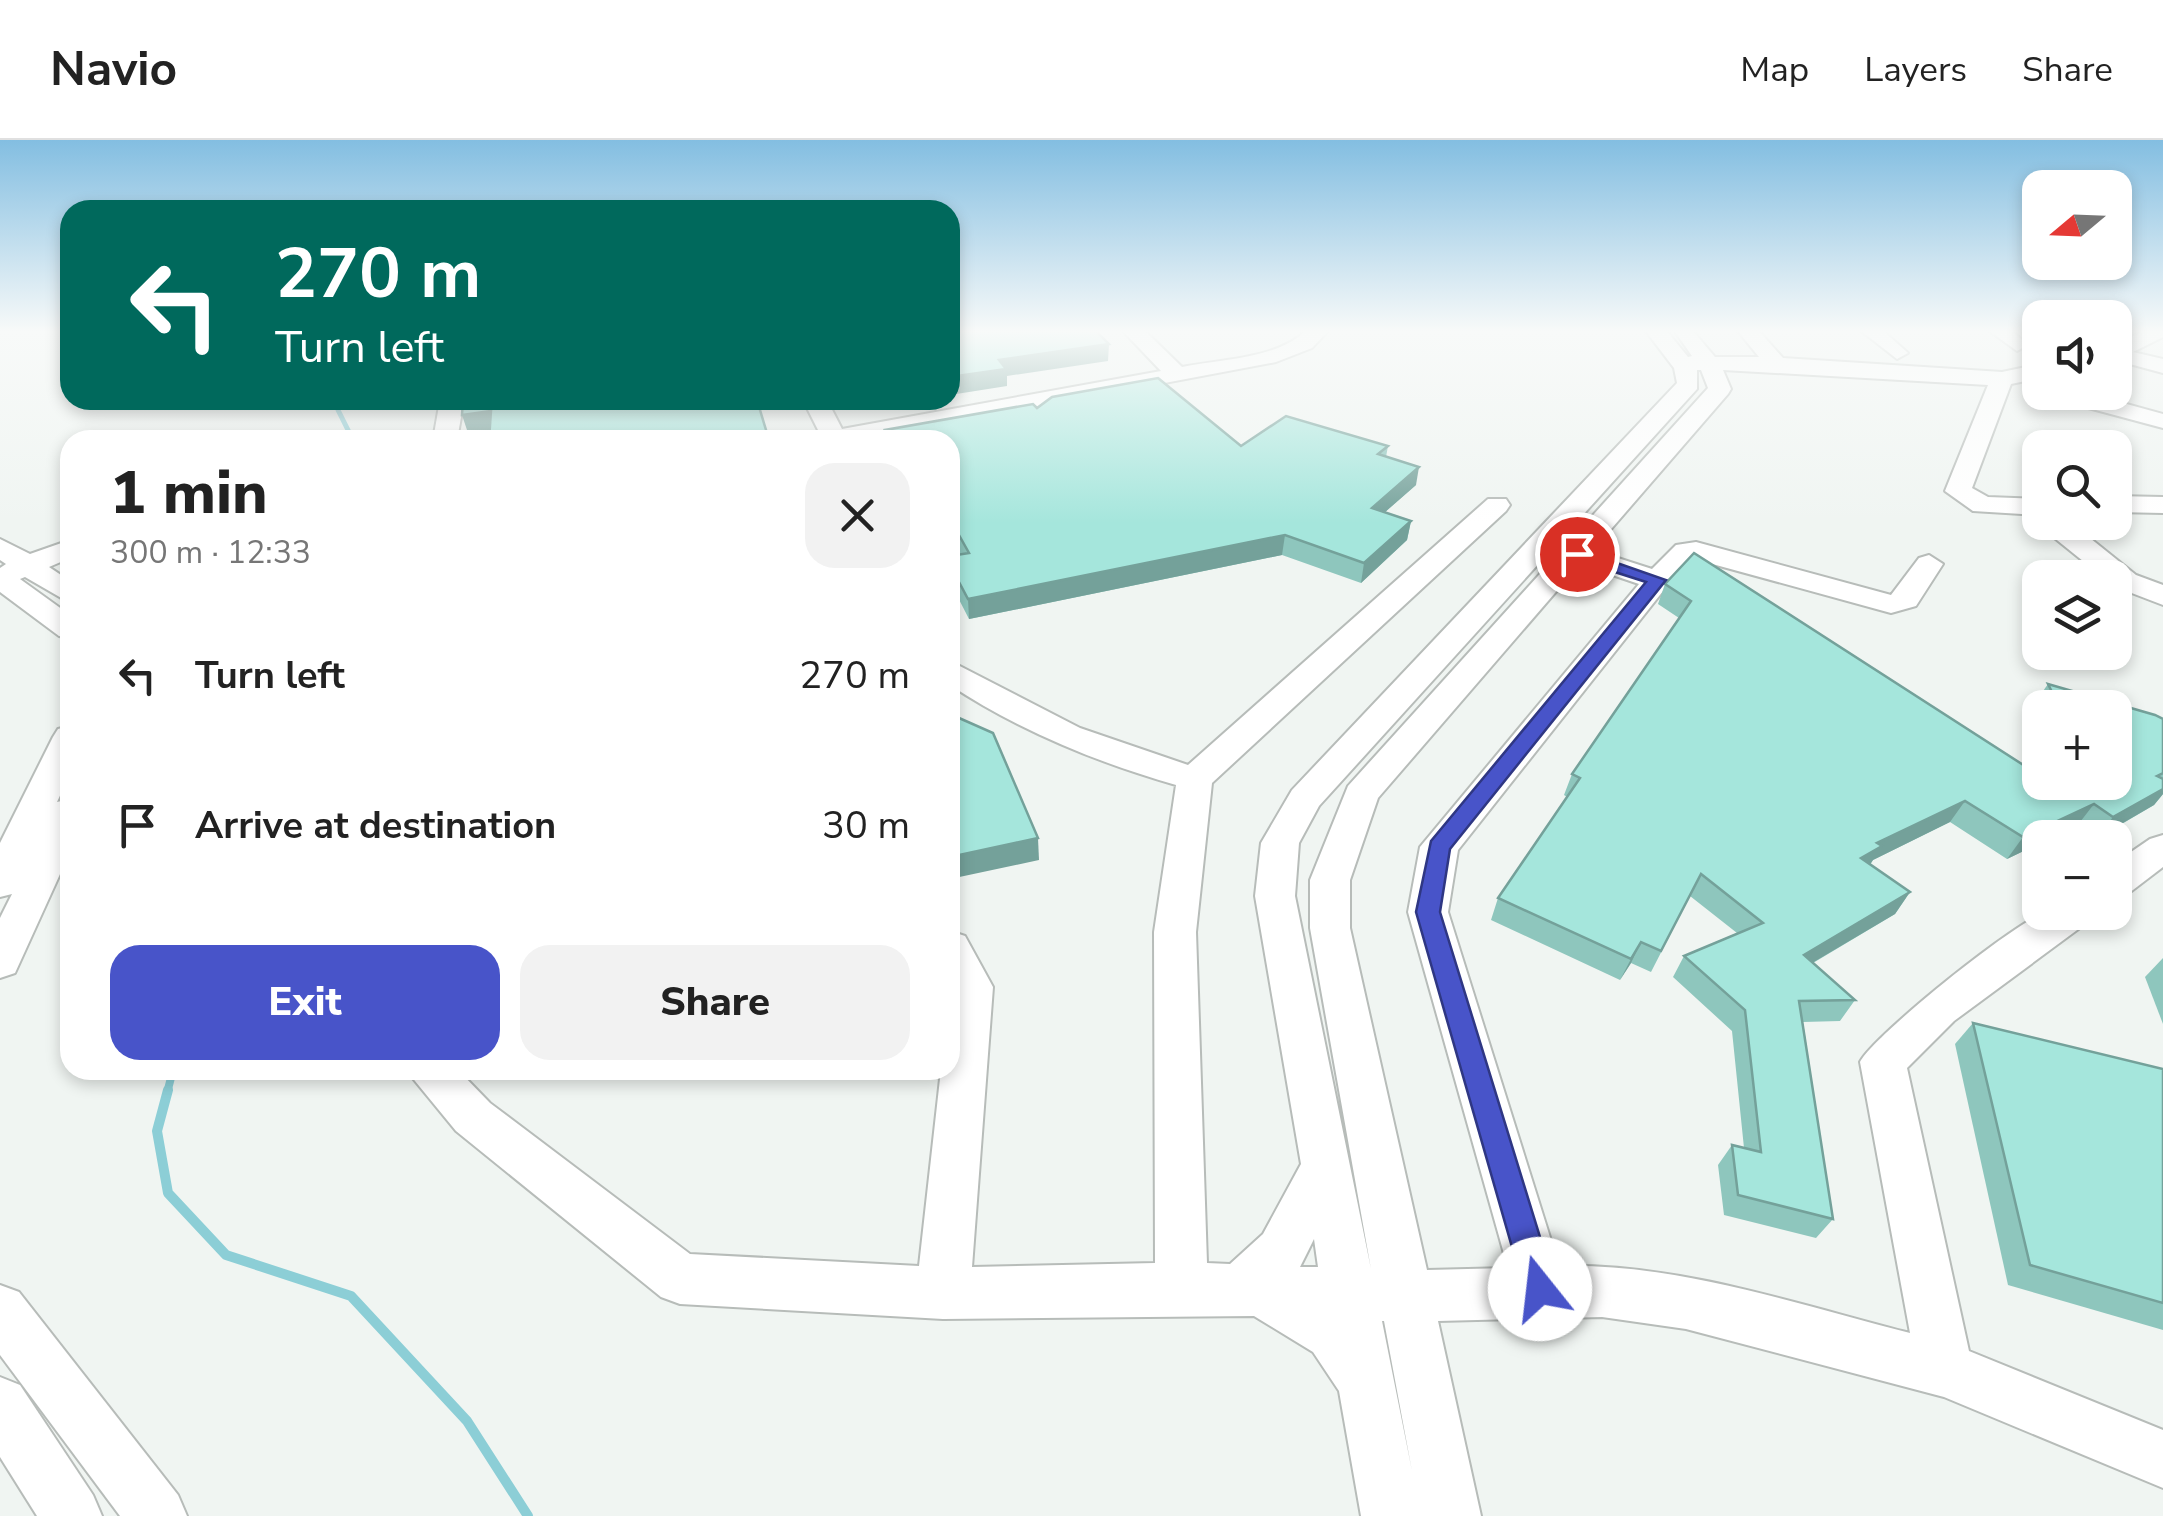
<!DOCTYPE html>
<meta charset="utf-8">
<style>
:root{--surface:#fff;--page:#f2f2f2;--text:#222;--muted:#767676;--line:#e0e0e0;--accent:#4854c9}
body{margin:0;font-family:"Nunito Sans",sans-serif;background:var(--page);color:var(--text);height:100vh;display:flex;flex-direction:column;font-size:38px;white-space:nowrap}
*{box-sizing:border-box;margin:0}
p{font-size:32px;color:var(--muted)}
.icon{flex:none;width:55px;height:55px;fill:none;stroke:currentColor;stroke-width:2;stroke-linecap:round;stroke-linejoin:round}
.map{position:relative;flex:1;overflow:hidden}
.sheet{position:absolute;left:60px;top:290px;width:900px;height:650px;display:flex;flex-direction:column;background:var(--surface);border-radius:30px;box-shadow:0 5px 15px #0003}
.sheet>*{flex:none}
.banner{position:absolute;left:60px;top:60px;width:900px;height:210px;border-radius:30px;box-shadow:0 5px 15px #0003;background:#00695c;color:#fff;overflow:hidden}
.needle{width:65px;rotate:251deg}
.controls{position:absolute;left:2022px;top:30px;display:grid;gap:20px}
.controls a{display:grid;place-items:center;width:110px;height:110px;border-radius:20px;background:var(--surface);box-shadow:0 5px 15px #0003;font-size:50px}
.pin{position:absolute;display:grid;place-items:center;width:85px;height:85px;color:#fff;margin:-42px;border:5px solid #fff;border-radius:50%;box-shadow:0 2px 10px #0007}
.me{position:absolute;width:110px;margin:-55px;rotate:344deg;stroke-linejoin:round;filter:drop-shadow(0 0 8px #0008)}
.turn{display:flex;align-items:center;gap:35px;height:210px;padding:0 50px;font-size:45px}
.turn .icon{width:130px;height:130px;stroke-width:2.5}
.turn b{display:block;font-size:70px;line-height:85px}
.round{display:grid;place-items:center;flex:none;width:105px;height:105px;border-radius:30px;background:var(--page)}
.summary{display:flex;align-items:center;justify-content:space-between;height:170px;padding:0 50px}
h1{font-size:60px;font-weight:800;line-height:75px}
.cta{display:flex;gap:20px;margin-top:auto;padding:20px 50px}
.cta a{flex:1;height:115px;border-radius:30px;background:var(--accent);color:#fff;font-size:40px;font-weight:800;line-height:115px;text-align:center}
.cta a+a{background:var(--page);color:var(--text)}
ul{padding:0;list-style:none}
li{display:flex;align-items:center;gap:30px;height:150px;padding:0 50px}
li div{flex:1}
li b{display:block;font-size:38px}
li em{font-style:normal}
header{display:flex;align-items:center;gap:60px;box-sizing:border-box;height:140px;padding:0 50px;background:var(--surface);border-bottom:2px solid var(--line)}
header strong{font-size:48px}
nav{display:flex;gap:55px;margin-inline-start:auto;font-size:35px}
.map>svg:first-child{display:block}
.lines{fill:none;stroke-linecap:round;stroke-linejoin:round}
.stream-far2{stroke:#8cced6;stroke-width:5}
.stream-far1{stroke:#8cced6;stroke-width:8}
.stream{stroke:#8cced6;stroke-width:10}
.minor-casing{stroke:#b7bcb9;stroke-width:4}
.minor{fill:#fff;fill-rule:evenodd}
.wall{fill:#8ec6bd}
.shaded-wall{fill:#74a19a}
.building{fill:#a5e6dc;stroke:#74a19a;stroke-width:2.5}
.route{fill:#4854c9;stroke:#2f3783;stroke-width:2.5}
</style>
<header>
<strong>Navio</strong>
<nav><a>Map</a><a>Layers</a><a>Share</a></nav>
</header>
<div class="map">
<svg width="2163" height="1376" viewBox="0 0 2163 1376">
<rect width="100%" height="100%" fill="#f0f5f2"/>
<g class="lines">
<path class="stream-far2" d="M343,260l-5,10 15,30"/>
<path class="stream-far1" d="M167,953l6,-23"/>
<path class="stream" d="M168,950l-11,41 11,62 58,62 125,41 116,125 61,95"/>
<g class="minor-casing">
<g id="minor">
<path d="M1122,190h22l38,37c40,-8 95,-8 125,-37h22l-17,18 -36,14 -414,78h-39l-20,-40h24l15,29 319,-58z"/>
<path d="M1645,190h21l22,27 4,-1 -18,-26h18l23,27h44l-22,-27h21l25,28 219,14 38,-8v14l-29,6 -39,104 16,9 52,2v16l-67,-4 -28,-20 43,-106 -265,-15 8,19 -3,5 -135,156 59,19 24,-24 20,-3 195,53 28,-37 10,-3 14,9 -27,42 -25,7 -197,-54 -27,27 -209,264 -10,62 111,354c119,-3 237,38 351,67l-50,-271c14,-27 160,-144 187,-150 15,-2 32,0 47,0l-6,10 -134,99 -47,47 62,283 194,79v58l-219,-91 -258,-68 -84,-12 -164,4 43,195h-120l-22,-125 -26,-39 -59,-36 -311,3 -263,-15 -19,-7 -205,-166 -50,-61h52l32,33 200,151 229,12 22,-196h9v-139l15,5 28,51 -21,280 183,-4 -1,-331 22,-147c-80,-23 -156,-54 -226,-100v-24l130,67 108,37 300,-266h18l4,6 -4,6 -294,272 -16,149 11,331 23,1 33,-30 38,-70 -46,-268 6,-53 31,-53 385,-407 -3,-15zM1697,230h4l7,18 -360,398 -38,94v48l61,341 -76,-373 4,-53 20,-37 378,-417zM1580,424l59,20 -219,263 -12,65 100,356 -81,2 -77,-342v-48l28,-82zM1314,1099l4,28h-18zM1382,1181h2l28,150z"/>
<path d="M1860,190h22l26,23 -11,6z"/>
<path d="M1988,190h23l17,15 -11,6z"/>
<path d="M2145,190h18v7l-30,15 30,7v14l-48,-13v-15z"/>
<path d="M2083,252l80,22v14l-112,-30 -3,-5z"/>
<path d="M440,260h24l-7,40h-24z"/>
<path d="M2115,356l48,1v16l-48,-1z"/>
<path d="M2040,380l30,2 66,53 27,10v20l-47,-18 -1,-9h-11l-62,-50z"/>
<path d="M0,399l30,15 40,-14v18l-21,9 21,14v22l-45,-26 -5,2 50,36v23l-11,-2 -59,-44v-24l6,-4 -6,-4z"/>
<path d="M70,586v48l-13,28 13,-3v53l-55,121 -15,5v-60l12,-24 -12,3v-54l53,-106 5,-8z"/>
<path d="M2163,695v32l-34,26 -14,4v-34l35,-24z"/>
<path d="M0,1145l19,7 159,203 9,21h-67l-120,-161z"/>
<path d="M0,1237l20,8 73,110 9,21h-65l-37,-59z"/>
</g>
</g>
<use href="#minor" class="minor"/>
</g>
<g class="wall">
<path d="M1037,268l204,38h147l-2,11 30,28 -31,27 26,9 -4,19 -46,43 -79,-28 -313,64 -19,-37v-26l10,-2 -10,-19v-95h-64l-1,-10z"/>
<path d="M1694,413l334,215 12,-11v25h75v-74h-75v8l-6,-12 14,-20 107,31 8,4v75l-9,11 -56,33h-3l-18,-12 -25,12h-12v5l-33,16 -57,-37 -77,38 -3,5 40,27 -15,22 -82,49 42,37 -15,21 -37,1 30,197 -17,19 -92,-23 -6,-50 14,-20 12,3 -12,-117 -59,-54 11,-21 53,-23 -47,-37 -39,76 -20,-9 -11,17 -129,-60 7,-22 69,-101 -3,-2 8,-21 107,-156 -21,-14 7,-20z"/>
<path d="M2163,818v66l-18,-47z"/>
<path d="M1973,883l190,46v261l-155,-45 -53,-241z"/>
</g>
<g class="shaded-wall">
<path d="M1109,204l-1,17 -101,15v10l-57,9v-18l49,-17z"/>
<path d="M867,260h45l-44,6z"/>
<path d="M491,271l7,18 -30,4 -6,-18z"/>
<path d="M1419,327l-3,18 -48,42 4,-19z"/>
<path d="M1411,381l-4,19 -46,43 3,-20z"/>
<path d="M1285,395l-3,20 -313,64 -1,-20z"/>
<path d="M2163,649v5l-9,11 -57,33 16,-21z"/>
<path d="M1965,661l-15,21 -77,38 -5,7 -7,-9 16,-15z"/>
<path d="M2094,664l-17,22 -25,12h-12v5l-33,16 16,-22z"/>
<path d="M1038,698l1,22 -89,19v-22z"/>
<path d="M1910,752l-15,22 -105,62 14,-21z"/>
<path d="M1641,802l-10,21 -11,17 11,-21z"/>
</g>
<g class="building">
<path d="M950,190h145l14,14 -110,16 7,9 -56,8z"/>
<path d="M1158,238l83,68 45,-30 102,30 -10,8 41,13 -47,41 39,13 -47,42 -79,-28 -317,64 -18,-34v-9l19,-3 -19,-34v-79h-58l-7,-10 148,-26 4,4 15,-11z"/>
<path d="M463,260h294l12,40h-280l2,-29 -29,4z"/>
<path d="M1694,413l334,215 12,-11v25h75v-74h-55l-12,-24 107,31 8,4v54l-6,3 6,3v10l-50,28 -19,-13 -71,33 -58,-36 -88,42 5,3 -21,12 49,34 -106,63 51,45 -56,1 34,218 -95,-24 -6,-50 29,7 -16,-142 -61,-54 79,-33 -62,-49 -40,77 -20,-9 -10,17 -133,-61 82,-120 -8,-4 119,-173 -26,-17z"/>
<path d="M950,574l43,19 45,105 -88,19z"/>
<path d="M1973,883l190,46v234l-133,-38z"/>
</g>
<linearGradient id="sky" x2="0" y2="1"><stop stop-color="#83bee1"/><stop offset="0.5" stop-color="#f8faf9"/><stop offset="1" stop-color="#f8faf9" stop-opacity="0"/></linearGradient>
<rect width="2163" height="383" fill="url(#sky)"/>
<path class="route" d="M1577,409l89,31 -216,269 -10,63 116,377 -5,11 -11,5 -11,-5 -5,-11 -108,-377 15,-71 215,-259 -75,-24v-7z"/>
</svg>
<div class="controls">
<a><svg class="needle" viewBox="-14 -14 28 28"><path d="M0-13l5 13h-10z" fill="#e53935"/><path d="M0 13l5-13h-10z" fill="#767676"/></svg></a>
<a><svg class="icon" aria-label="sound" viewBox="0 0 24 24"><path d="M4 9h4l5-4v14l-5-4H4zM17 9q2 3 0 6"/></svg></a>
<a><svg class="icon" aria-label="search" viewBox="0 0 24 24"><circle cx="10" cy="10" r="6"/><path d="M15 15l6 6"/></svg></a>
<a><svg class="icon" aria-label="layers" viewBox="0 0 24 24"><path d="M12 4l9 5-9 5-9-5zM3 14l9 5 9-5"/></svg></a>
<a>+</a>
<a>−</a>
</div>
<div class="pin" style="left:1577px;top:414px;background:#d93025"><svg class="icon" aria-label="arrive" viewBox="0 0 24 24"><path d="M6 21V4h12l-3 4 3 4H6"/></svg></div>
<svg class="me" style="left:1540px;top:1149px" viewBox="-20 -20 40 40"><circle r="19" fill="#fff"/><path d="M0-13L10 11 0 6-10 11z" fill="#4854c9"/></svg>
<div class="banner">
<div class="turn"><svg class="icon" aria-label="left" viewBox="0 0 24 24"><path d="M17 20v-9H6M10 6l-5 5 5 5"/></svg><div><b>270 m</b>Turn left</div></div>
</div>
<section class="sheet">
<div class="summary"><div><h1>1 min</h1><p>300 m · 12:33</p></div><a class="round"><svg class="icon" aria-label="close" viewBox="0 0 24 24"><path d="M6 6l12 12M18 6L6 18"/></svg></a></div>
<ul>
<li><svg class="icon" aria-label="left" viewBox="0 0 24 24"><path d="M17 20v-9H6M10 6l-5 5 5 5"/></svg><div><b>Turn left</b></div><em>270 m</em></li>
<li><svg class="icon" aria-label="arrive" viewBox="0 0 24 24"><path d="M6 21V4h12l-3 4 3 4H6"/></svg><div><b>Arrive at destination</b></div><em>30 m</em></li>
</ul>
<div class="cta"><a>Exit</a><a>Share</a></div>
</section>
</div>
